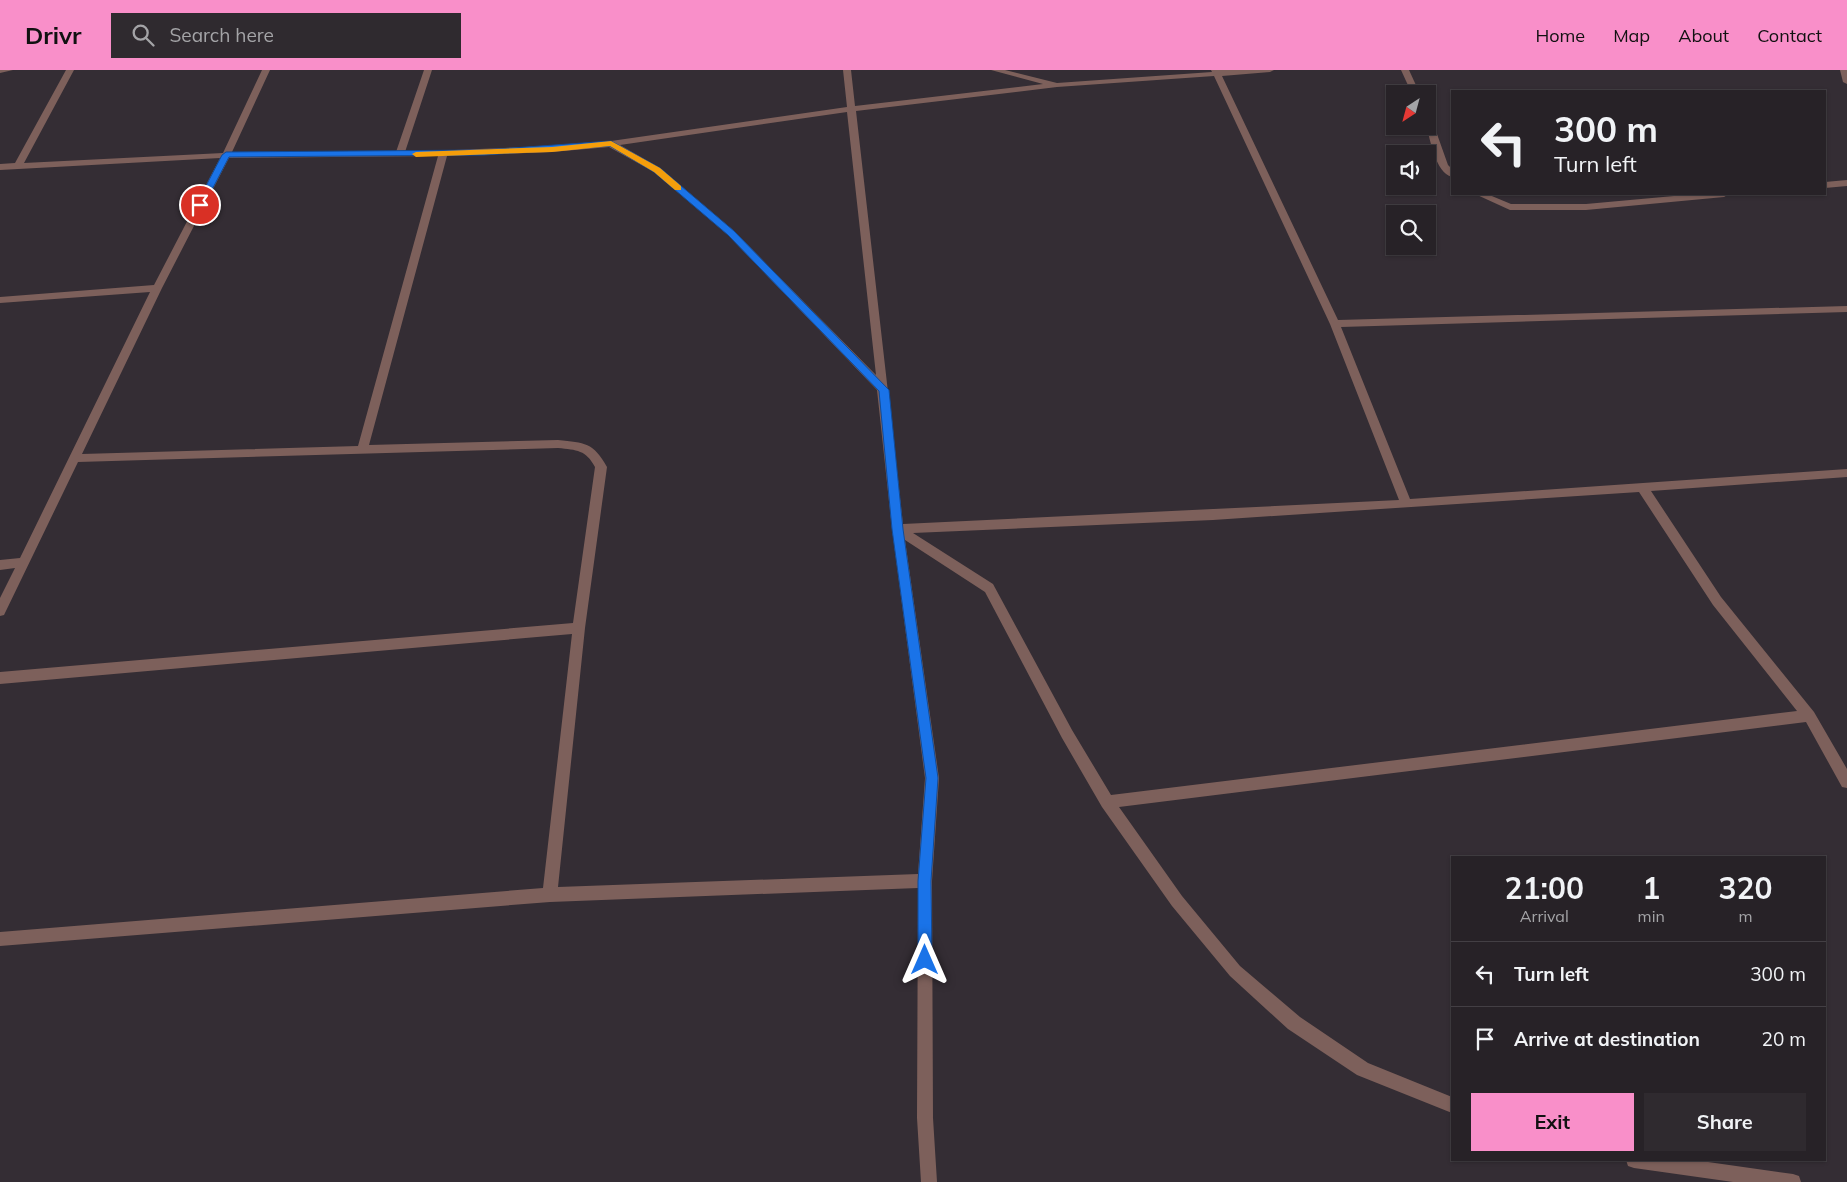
<!DOCTYPE html>
<style>
:root{--surface:#272227;--page:#2f2a2f;--text:#f1f3f6;--muted:#a4a4a7;--line:#433f44;--accent:#f98fc9}
body{margin:0;font-family:Mulish,sans-serif;background:var(--page);color:var(--text);height:100vh;display:flex;flex-direction:column;font-size:19px;white-space:nowrap}
*{box-sizing:border-box;margin:0}
p{font-size:16px;color:var(--muted)}
.icon{flex:none;width:28px;height:28px;fill:none;stroke:currentColor;stroke-width:2;stroke-linecap:round;stroke-linejoin:round}
.map{position:relative;flex:1;overflow:hidden}
.details{position:absolute;left:1451px;top:786px;width:375px;height:305px;display:flex;flex-direction:column;background:var(--surface);border-radius:0px;box-shadow:0 1px 4px #0004,0 0 0 1px var(--line)}
.details>*{flex:none}
.banner{position:absolute;left:1451px;top:20px;width:375px;height:105px;border-radius:0px;box-shadow:0 1px 4px #0004,0 0 0 1px var(--line);background:#272227;color:var(--text);overflow:hidden}
.needle{width:32px;rotate:216deg}
.fabs{position:absolute;left:1386px;top:15px;display:grid;gap:10px}
.fabs a{display:grid;place-items:center;width:50px;height:50px;border-radius:0px;background:var(--surface);box-shadow:0 1px 4px #0004,0 0 0 1px var(--line);font-size:25px}
.pin{position:absolute;display:grid;place-items:center;width:42px;height:42px;color:#fff;margin:-21px;border:2px solid #fff;border-radius:50%;box-shadow:0 1px 5px #0007}
.me{position:absolute;width:55px;margin:-28px;rotate:0deg;stroke-linejoin:round;filter:drop-shadow(0 0 4px #0008)}
.turn{display:flex;align-items:center;gap:18px;height:105px;padding:0 20px;font-size:22px}
.turn .icon{width:65px;height:65px;stroke-width:2.5}
.turn b{display:block;font-size:35px;line-height:42px}
.eta{display:flex;justify-content:space-evenly;align-items:center;height:85px;text-align:center}
.eta b{font-size:30px;font-weight:700;line-height:35px}
.button{display:flex;gap:10px;margin-top:auto;padding:10px 20px}
.button a{flex:1;height:58px;border-radius:0px;background:var(--accent);color:#111;font-size:20px;font-weight:700;line-height:58px;text-align:center}
.button a+a{background:var(--page);color:var(--text)}
ul{padding:0;list-style:none}
li{display:flex;align-items:center;gap:15px;height:65px;padding:0 20px;border-top:1px solid var(--line)}
li div{flex:1}
li b{display:block;font-size:19px}
li em{font-style:normal}
header{display:flex;align-items:center;gap:30px;box-sizing:border-box;height:70px;padding:0 25px;background:var(--accent);color:#111}
header strong{font-size:24px}
nav{display:flex;gap:28px;margin-inline-start:auto;font-size:18px}
.search{width:350px;height:45px;background:var(--page);display:flex;align-items:center;gap:12px;box-sizing:border-box;padding:0 18px;border-radius:0px;color:var(--muted);font-size:19px}
.map>svg:first-child{display:block}
.lines{fill:none;stroke-linecap:round;stroke-linejoin:round}
.minor{fill:#7d605b;fill-rule:evenodd}
.route{fill:#1a73e8;stroke:#114b97}
.slow{fill:#f59e0b}
</style>
<header>
<strong>Drivr</strong>
<div class="search"><svg class="icon" aria-label="search" viewBox="0 0 24 24"><circle cx="10" cy="10" r="6"/><path d="M15 15l6 6"/></svg>Search here</div>
<nav><a>Home</a><a>Map</a><a>About</a><a>Contact</a></nav>
</header>
<div class="map">
<svg width="1847" height="1112" viewBox="0 0 1847 1112">
<rect width="100%" height="100%" fill="#342d34"/>
<g class="lines">
<g class="minor">
<path d="M0,0h13l-13,3z"/>
<path d="M66,0h8l-50,93 199,-10 39,-83h8l-38,82h164l28,-82h8l-27,82 147,-6 59,-5 236,-34 -4,-37h8l4,36 188,-22 -52,-14h14l52,13 155,-11 -1,-2h63l-4,2 -48,4 116,244 509,-14v6l-506,15 69,172 437,-30v8l-196,14 70,106 93,115 33,57v19l-5,-1 -36,-65 -687,85 63,89 58,70 60,51 68,46 84,34v16l-95,-38 -69,-46 -58,-53 -58,-70 -70,-99 -40,-69 -77,-146 -80,-52 34,238 -7,103 1,237 4,64h-16l-4,-64 1,-230 -368,14 -550,44v-14l543,-44 29,-254 -572,50v-12l573,-49 22,-156c-9,-17 -18,-17 -37,-19l-480,14 -74,153 -4,1v-18l15,-30 -15,2v-10l20,-2 130,-266 -150,11v-6l154,-12 66,-127 -220,12v-6l15,-1zM1214,6l116,248 69,176 -496,24 -47,-413 201,-24zM847,42l29,263 -142,-144 -74,-63 -40,-23zM609,77l45,25 74,63 149,155 15,139 33,249 -7,96 -360,13 27,-259 22,-161c-14,-25 -22,-24 -49,-27l-189,5 78,-289 105,-4zM438,86l-80,290 -276,8 80,-166 67,-130zM1639,422l74,113 84,106 -686,84 -39,-65 -79,-146 -80,-51 300,-13z"/>
<path d="M1401,0h8l11,24h-8z"/>
<path d="M1840,0h7v14l-4,-2z"/>
<path d="M1428,47l4,3 16,45 4,4v8c-17,-5 -21,-36 -26,-51h2z"/>
<path d="M1847,110v6l-22,2v-6z"/>
<path d="M1475,124h12l24,10h75l110,-10h33l-5,3 -138,13h-76z"/>
<path d="M1626,1090h68l99,14 6,2 2,6h-68l-99,-14 -6,-2z"/>
</g>
</g>
<path class="route" d="M611,71l49,27 74,63 155,159 14,139 35,249 -7,103 1,79 -2,4 -5,2 -5,-2 -2,-4v-79l8,-103 -34,-249 -13,-138 -151,-156 -74,-63 -44,-26 -126,9 -255,2 -26,50 -7,-2 26,-50 4,-3 258,-2z"/>
<path class="slow" d="M611,71l49,27 21,18v4h-6l-21,-18 -44,-26 -58,6 -136,5 -4,-3 4,-2 136,-5z"/>
</svg>
<div class="fabs">
<a><svg class="needle" viewBox="-14 -14 28 28"><path d="M0-13l5 13h-10z" fill="#e53935"/><path d="M0 13l5-13h-10z" fill="#a4a4a7"/></svg></a>
<a><svg class="icon" aria-label="sound" viewBox="0 0 24 24"><path d="M4 9h4l5-4v14l-5-4H4zM17 9q2 3 0 6"/></svg></a>
<a><svg class="icon" aria-label="search" viewBox="0 0 24 24"><circle cx="10" cy="10" r="6"/><path d="M15 15l6 6"/></svg></a>
</div>
<div class="pin" style="left:200px;top:135px;background:#d93025"><svg class="icon" aria-label="arrive" viewBox="0 0 24 24"><path d="M6 21V4h12l-3 4 3 4H6"/></svg></div>
<svg class="me" style="left:925px;top:890px" viewBox="-20 -20 40 40"><path d="M0-17L14 15 0 8-14 15z" fill="#1a73e8" stroke="#fff" stroke-width="4"/></svg>
<div class="banner">
<div class="turn"><svg class="icon" aria-label="left" viewBox="0 0 24 24"><path d="M17 20v-9H6M10 6l-5 5 5 5"/></svg><div><b>300 m</b>Turn left</div></div>
</div>
<section class="details">
<div class="eta">
<div><b>21:00</b><p>Arrival</p></div>
<div><b>1</b><p>min</p></div>
<div><b>320</b><p>m</p></div>
</div>
<ul>
<li><svg class="icon" aria-label="left" viewBox="0 0 24 24"><path d="M17 20v-9H6M10 6l-5 5 5 5"/></svg><div><b>Turn left</b></div><em>300 m</em></li>
<li><svg class="icon" aria-label="arrive" viewBox="0 0 24 24"><path d="M6 21V4h12l-3 4 3 4H6"/></svg><div><b>Arrive at destination</b></div><em>20 m</em></li>
</ul>
<div class="button"><a>Exit</a><a>Share</a></div>
</section>
</div>
